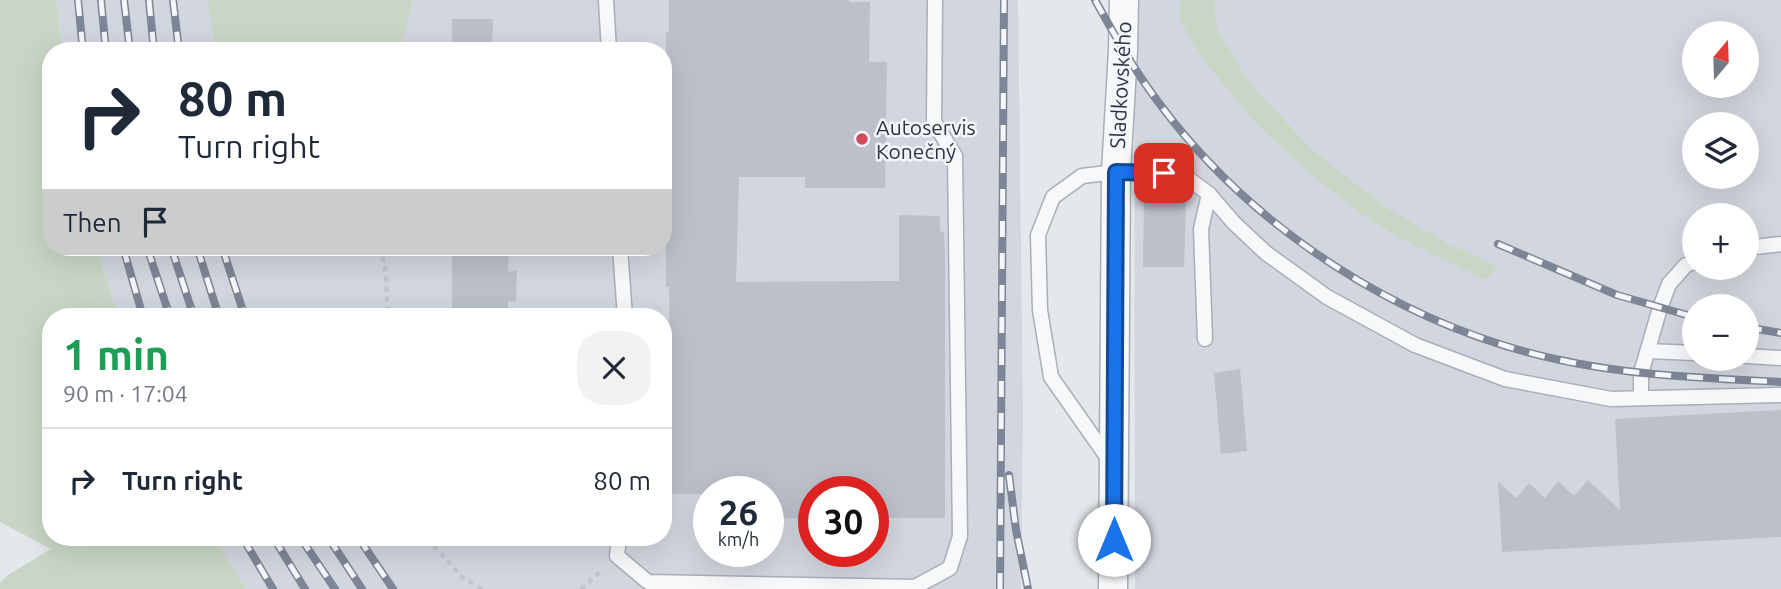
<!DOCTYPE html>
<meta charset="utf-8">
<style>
:root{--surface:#fff;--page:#f2f2f3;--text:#1f2937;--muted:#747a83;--line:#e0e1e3}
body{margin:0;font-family:Ubuntu,sans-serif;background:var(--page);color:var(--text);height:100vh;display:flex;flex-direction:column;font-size:26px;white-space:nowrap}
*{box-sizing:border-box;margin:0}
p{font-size:23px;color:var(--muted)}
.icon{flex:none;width:38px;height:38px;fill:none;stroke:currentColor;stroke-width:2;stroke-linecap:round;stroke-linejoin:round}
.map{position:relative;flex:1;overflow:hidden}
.side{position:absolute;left:42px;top:308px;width:630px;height:238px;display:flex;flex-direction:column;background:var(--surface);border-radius:28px;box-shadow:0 7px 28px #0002}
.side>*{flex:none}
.hud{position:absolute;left:42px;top:42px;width:630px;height:214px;border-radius:28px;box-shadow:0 7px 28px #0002;background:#fff;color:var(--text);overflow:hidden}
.needle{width:46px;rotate:19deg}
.buttons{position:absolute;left:1682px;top:21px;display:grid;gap:14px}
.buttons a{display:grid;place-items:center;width:77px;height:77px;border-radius:50%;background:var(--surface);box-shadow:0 7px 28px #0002;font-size:35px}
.speed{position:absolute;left:693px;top:476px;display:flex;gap:14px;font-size:35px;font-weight:700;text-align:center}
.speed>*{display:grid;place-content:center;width:91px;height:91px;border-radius:50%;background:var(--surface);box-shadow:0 7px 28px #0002;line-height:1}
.speed small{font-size:18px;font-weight:400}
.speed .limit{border:10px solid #d22;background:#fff;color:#111}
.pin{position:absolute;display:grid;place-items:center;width:60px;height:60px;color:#fff;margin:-30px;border-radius:14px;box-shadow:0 4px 10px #0006}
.me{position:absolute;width:77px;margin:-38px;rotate:0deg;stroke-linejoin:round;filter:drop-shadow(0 0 5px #0008)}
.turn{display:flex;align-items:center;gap:24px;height:147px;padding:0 21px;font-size:32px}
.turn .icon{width:91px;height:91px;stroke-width:2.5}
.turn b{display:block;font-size:49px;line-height:60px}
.then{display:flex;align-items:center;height:66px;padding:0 21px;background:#0003;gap:14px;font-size:26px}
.round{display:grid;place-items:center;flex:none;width:74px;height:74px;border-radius:28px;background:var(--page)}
.overview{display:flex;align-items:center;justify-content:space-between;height:119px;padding:0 21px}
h1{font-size:42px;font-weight:700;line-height:52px;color:#1e9e55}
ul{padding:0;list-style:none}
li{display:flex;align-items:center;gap:21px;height:105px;padding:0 21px;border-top:2px solid var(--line)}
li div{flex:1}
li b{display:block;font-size:26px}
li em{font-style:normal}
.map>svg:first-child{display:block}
.built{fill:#d2d6de;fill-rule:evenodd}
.green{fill:#c9d6c5}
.building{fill:#bbc0ca}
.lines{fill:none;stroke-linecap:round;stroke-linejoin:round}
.service-casing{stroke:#a9aeb7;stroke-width:17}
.minor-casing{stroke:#a9aeb7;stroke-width:31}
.path{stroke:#c2c5cb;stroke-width:4.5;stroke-dasharray:5 5;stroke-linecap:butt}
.service{stroke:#f7f8fa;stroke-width:14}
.minor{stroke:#f7f8fa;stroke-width:28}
.rail-casing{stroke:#7d8696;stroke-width:8}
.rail{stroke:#f4f6f9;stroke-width:5;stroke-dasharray:16;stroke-linecap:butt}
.route-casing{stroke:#114b97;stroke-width:18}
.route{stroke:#1a73e8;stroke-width:12}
.poi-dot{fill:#d1495b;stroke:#f4f6f9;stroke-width:2.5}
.labels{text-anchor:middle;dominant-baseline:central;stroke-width:5;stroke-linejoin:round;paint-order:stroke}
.street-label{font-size:21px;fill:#2b3445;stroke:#f4f6f9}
.poi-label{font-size:21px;fill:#2b3445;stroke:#f4f6f9;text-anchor:start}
</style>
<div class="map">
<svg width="1781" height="589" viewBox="0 0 1781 589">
<rect width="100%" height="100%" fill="#e4e7ec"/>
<g class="built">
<path d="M56,0h962l5,418 -2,171h-775l-31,-52h448v-220h-545l-22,-70h567v-196h-601zM709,492h59v59h-59zM814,492h59v59h-59z"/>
<path d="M1134,0h647v589h-646zM1694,33h52v53h-52zM1694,124h52v53h-52zM1694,215h52v53h-52zM1694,306h52v53h-52z"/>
</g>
<g class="green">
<path d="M0,0h56l6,51h-11v196h45l22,70h-67v220h164l31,52h-246v-6l8,-8 43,-26 -51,-27z"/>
<path d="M208,0h204l-12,51h-185z"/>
<path d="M1180,0h35l-1,13 4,17 30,51 64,69 73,57 63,37 50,22 -13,13 -70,-33 -47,-27 -59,-46 -58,-55 -45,-55 -27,-44z"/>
</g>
<g class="building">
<path d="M669,0h180v2h21l-1,60h18l-2,126h-80v-11h-66l-3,105 163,-1v-66l41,1v15l4,1 1,27v259h-72v-26h-59v26h-46v-26h-59v2h-40l1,-71 -3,-2v-47l3,-2 -1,-85h-3v-120l2,-1 1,-61h-3v-73h3z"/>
<path d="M452,19h41l-1,32h-40z"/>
<path d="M1144,198l42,2 -2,67h-41z"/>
<path d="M452,247h57l-1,25 9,-2 -1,32 -8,-1v16h-56z"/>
<path d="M1240,369l7,82 -26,3 -7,-81z"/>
<path d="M1781,410v127l-279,15 -4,-70 18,16 13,-15 16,15 13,-17 16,15 14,-16 32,30 -5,-91z"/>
</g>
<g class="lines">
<g class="service-casing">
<g id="service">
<path d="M606,0l3,51"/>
<path d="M620,247l5,70"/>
<path d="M1746,248l35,-4"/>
<path d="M1205,339l-4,-110 8,-35"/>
<path d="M1648,351l46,2"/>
<path d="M1746,356l35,2"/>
<path d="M1641,398v-25l19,-65 9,-24 17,-19 8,-3"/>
<path d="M1110,461l-59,-84 -11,-67 -2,-75 15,-38 29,-21 34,-4 48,1 22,4 23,17 25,29 32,30 61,44 88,48 90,34 106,20 170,-4"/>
<path d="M619,537l-2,19 31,26 267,5 35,-19 10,-32 -5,-380 -21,-34 1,-122"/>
</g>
</g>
<g class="minor-casing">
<path id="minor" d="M1113,589l3,-417 7,-122 1,-50"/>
</g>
<g class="path">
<path d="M381,247l5,28 2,42"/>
<path d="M430,537l2,7 30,33 20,12"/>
<path d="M581,589l20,-18"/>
</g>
<use href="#service" class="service"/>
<use href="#minor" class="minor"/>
<g class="rail-casing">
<g id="rail">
<path d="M78,0l5,51"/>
<path d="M101,0l5,51"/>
<path d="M124,0l6,51"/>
<path d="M149,0l5,51"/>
<path d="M173,0l6,51"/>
<path d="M1095,0c19,34 38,68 61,99 95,130 247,228 404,261 73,16 147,18 221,22"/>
<path d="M1498,244l119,51 77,22"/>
<path d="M123,247l20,70"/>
<path d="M147,247l23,70"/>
<path d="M171,247l23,70"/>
<path d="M197,247l22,70"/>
<path d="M222,247l23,70"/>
<path d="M1746,327l35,6"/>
<path d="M1009,475l7,55 12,59"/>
<path d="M242,537l31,52"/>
<path d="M273,537l32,52"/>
<path d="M300,537l35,52"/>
<path d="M328,537l34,52"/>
<path d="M358,537l35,52"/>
<path d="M1000,589l4,-589"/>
</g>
</g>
<use href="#rail" class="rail"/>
</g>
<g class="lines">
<g class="route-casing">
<path id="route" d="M1114,540l2,-368 48,1"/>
</g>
<use href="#route" class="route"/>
</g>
<circle class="poi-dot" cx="862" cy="139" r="7"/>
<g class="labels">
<g class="street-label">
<text transform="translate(1120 85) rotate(-87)">Sladkovského</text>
</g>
<g class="poi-label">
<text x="876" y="127">Autoservis<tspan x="876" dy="24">Konečný</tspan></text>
</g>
</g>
</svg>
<div class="buttons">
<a><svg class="needle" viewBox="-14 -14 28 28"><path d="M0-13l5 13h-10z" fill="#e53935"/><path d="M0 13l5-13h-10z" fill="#747a83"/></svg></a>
<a><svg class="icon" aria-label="layers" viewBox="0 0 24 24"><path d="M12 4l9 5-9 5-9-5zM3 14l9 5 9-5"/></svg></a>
<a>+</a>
<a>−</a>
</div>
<div class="speed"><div>26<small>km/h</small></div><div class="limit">30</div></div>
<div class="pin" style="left:1164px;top:173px;background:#d93025"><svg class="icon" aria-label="arrive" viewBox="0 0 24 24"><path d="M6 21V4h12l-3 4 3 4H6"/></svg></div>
<svg class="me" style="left:1114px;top:540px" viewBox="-20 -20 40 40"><circle r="19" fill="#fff"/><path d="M0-13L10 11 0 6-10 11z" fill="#1a73e8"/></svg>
<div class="hud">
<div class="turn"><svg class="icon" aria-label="right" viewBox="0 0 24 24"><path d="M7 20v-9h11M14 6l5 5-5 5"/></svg><div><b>80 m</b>Turn right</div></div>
<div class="then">Then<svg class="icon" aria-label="arrive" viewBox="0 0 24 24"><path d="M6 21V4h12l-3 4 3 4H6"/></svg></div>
</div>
<section class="side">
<div class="overview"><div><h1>1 min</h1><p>90 m · 17:04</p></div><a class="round"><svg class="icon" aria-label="close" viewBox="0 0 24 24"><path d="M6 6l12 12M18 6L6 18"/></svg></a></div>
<ul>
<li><svg class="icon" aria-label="right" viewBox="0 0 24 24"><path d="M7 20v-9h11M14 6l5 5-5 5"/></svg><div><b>Turn right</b></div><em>80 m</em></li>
</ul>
</section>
</div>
